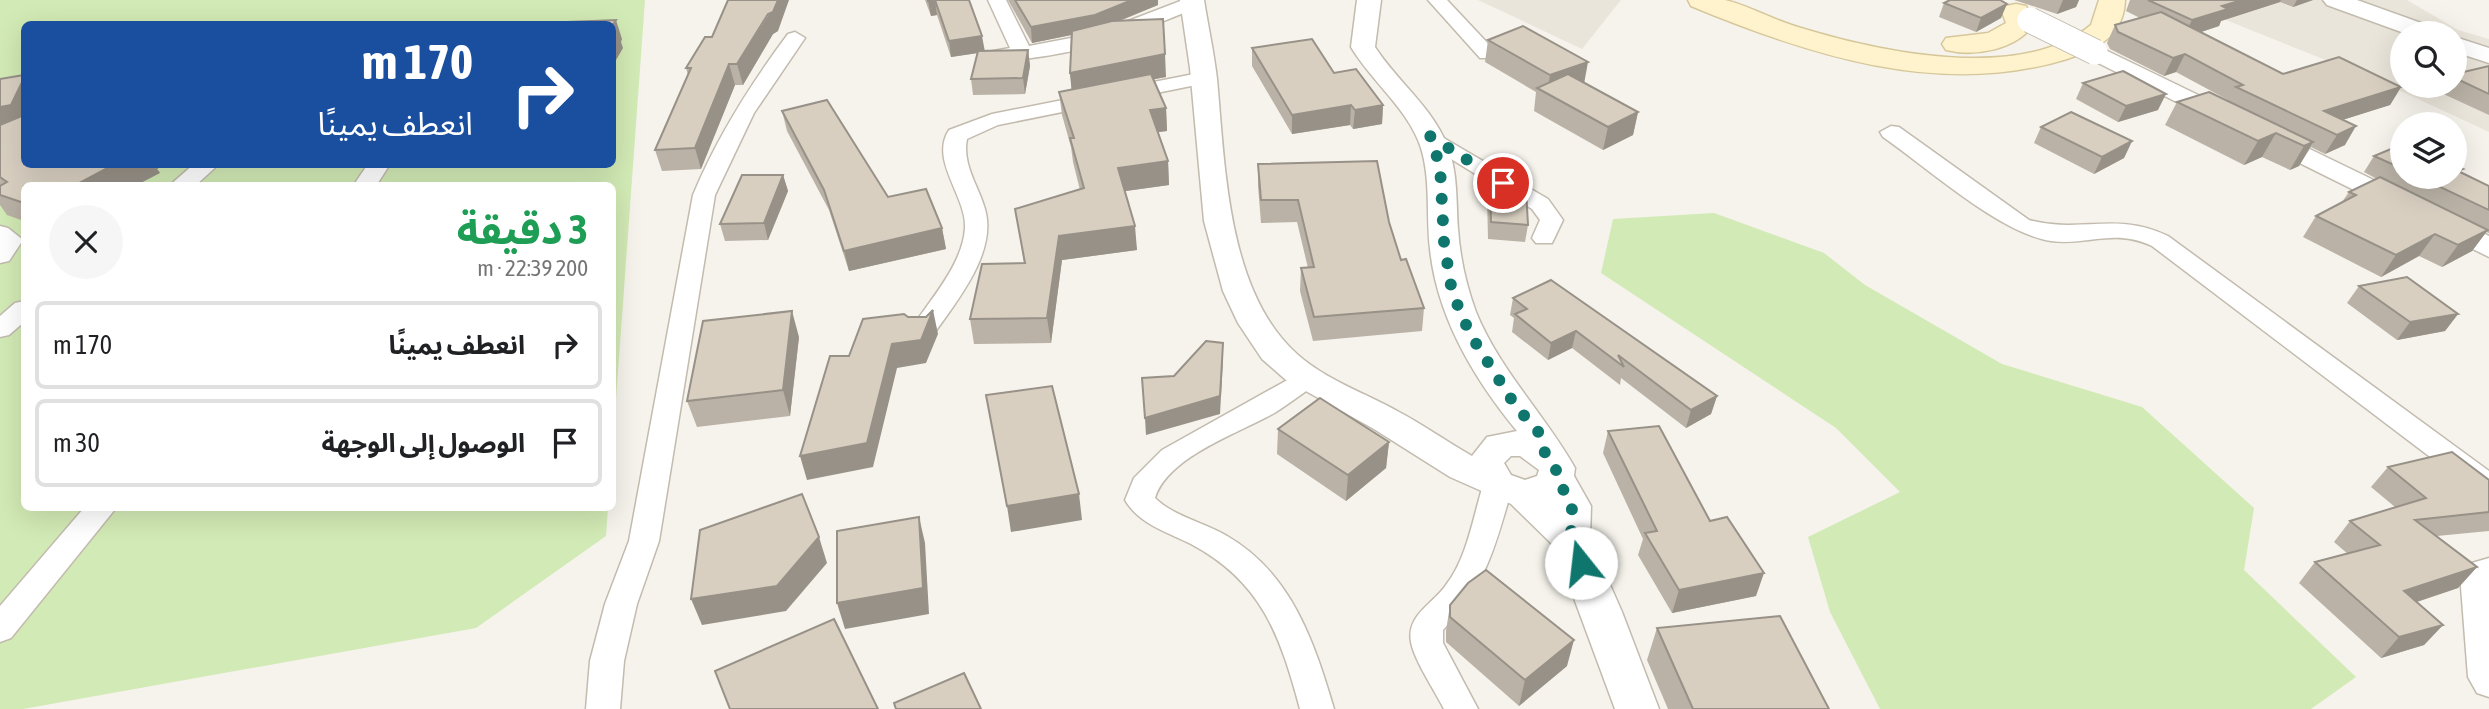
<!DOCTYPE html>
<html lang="ar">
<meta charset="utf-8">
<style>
:root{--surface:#fff;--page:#f6f6f6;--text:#202124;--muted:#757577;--line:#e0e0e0}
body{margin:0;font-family:"Asap Condensed","Noto Sans Arabic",sans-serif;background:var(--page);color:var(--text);direction:rtl;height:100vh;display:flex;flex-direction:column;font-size:26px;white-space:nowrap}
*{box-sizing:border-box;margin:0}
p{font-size:23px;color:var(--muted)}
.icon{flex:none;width:38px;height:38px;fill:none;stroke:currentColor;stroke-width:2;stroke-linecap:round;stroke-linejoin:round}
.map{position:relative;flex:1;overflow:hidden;direction:ltr}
.side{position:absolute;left:21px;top:182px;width:595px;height:329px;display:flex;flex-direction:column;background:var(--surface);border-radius:10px;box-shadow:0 7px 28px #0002;direction:rtl}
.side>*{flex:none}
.guide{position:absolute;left:21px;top:21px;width:595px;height:147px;border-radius:10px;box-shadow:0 7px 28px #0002;direction:rtl;background:#1a4fa0;color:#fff;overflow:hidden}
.fabs{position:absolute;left:2390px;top:21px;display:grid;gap:14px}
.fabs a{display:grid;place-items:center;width:77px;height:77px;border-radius:50%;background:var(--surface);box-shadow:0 7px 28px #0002;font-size:35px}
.pin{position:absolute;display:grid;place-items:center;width:60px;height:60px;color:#fff;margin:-30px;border:4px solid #fff;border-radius:50%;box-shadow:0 2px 7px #0007}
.me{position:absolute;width:77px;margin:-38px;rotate:344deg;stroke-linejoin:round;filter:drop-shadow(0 0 5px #0008)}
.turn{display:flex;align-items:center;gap:24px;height:147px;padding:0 28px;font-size:32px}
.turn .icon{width:91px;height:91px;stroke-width:2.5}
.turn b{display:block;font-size:49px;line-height:60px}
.round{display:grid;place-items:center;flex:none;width:74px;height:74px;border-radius:37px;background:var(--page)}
.headline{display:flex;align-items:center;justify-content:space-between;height:119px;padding:0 28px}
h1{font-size:42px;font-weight:700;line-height:52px;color:#1e9e55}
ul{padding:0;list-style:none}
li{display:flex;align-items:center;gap:21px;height:88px;margin:0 14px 10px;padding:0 14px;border:4px solid var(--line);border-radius:10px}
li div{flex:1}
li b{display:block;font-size:26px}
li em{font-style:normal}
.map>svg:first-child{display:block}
.residential{fill:#eae5da;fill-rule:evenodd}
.green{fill:#d2eab5;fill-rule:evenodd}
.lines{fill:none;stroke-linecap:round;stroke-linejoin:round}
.minor-casing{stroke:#c2bbae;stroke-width:3}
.tertiary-casing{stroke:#c2bbae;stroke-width:3}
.secondary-casing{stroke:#d6c79b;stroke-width:3}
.minor{fill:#fff;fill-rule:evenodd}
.tertiary{fill:#fff;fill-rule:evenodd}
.secondary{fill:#fff3cd;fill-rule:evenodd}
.tertiary-bridge-casing{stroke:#c2bbae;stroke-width:27;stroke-linecap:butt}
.tertiary-bridge{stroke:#fff;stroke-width:25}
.wall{fill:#bab2a6}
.shaded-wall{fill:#979187}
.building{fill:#d8cfc1;stroke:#979187;stroke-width:2}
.route{stroke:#0f766e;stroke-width:12;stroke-dasharray:0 21.6}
</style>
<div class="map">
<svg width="2489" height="709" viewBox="0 0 2489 709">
<rect width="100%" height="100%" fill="#f6f3ec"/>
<g class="residential">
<path d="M1478,0h143l-39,49z"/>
<path d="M2176,0h231l51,30 31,9v93l-99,-46zM2403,33h52v53h-52z"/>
</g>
<g class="green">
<path d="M0,0h645l-32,441 -1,-255h-588v322h584l-2,28 -130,92 -453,81h-23zM24,24h588v140h-588z"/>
<path d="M1714,213l110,40 41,32 137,79 140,43 112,101 -10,62 112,107 -45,32h-431l-50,-97 -22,-75 92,-45 -64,-64 -235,-155 12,-54z"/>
</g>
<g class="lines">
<g class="minor-casing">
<g id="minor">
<path d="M988,0h18l23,46 68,-13 86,-33h16l2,3 -2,4c-29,11 -58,24 -87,34 -18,7 -117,28 -127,15l3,-4 22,-4z"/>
<path d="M1428,0h19l47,50 3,4 -3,4h-14z"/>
<path d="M795,32l10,6 -51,75 -39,82 -56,346 -22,63 -13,57 -4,48h-34l4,-48 15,-57 24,-63 64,-346c24,-58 57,-110 95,-161z"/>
<path d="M1204,72l7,2 3,4 -3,4 -213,43 -31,14c-5,24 10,45 17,67 16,45 -29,97 -53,132h-18l-4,-6c19,-30 54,-67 56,-104 2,-31 -36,-68 -16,-98l43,-16z"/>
<path d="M1891,126l8,1 130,93c52,14 87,-9 139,16l321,235v26l-10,-3 -327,-248c-38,-18 -64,0 -101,-5 -52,-8 -123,-73 -168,-104l-3,-5z"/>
<path d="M1430,130l118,69 15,21 -11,23h-16l-4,-5 8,-18 -8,-11 -110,-68 -3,-5 3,-5z"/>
<path d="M194,164h25l-24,22h-26z"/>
<path d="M368,164h22l-14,22h-23z"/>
<path d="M0,226l8,2 15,12 -14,21 -9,2z"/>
<path d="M24,301v21l-15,13 -9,2v-21l15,-13z"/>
<path d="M1307,369l9,3 4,6 -4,6c-13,9 -26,19 -40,28 -36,21 -108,44 -121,86 18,18 50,25 72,38 64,37 87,105 107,173h-34c-20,-74 -38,-127 -109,-165 -24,-12 -52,-20 -66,-44l9,-22 28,-28z"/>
<path d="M1498,474l10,3 5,8c-18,61 -25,97 -70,145v13l35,66h-34c-9,-18 -30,-49 -33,-67 -5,-27 22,-38 35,-57 21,-27 27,-67 37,-100l5,-8z"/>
<path d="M84,508h32l-105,130 -11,4v-36z"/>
<path d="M2489,558v139l-12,-4 -9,-16 -8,-103 5,-9z"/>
</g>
</g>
<g class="tertiary-casing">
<g id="tertiary">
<path d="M1180,0h24c4,26 10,52 13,79 8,86 10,213 80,275 29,26 68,39 102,58 25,13 48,30 73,44l15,-19 30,-6c-43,-52 -80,-114 -87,-182 -4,-33 1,-69 -9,-101 -12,-38 -50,-67 -70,-101l6,-47h24l-6,47c22,34 57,60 72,98 11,26 9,56 11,84 2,28 8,56 18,83 23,57 69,103 99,156l-1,8 17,30 -1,33 32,73 37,97h-44l-60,-162 -44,-43 -61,-27 -76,-48 -88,-49 -24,-21 -24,-36 -15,-32 -19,-70 -14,-153zM1511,456h9l19,14 -2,6 -12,4 -14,-5 -7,-12z"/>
<path d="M2323,0h34l78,28 3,5h-34l-77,-28z"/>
<path d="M2455,37l34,11v15l-34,-11z"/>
<path d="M2095,45l394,191v21l-403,-200 -3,-5 3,-5z"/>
</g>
</g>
<g class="secondary-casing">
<g id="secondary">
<path d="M1688,0c11,0 26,0 37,0 25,6 50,21 76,28 79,24 220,55 290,-3l8,-25h26c-1,35 -27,49 -58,59 -126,39 -258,-4 -376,-53z"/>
<path d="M2016,4l10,2 8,18c-18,26 -59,33 -88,26l-4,-6 4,-6 42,-5 18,-10 -4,-11 4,-6z"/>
</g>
</g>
<use href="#minor" class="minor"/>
<use href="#tertiary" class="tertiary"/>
<use href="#secondary" class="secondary"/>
<g class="tertiary-bridge-casing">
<path id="tertiary-bridge" d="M2030,20l65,32"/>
</g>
<use href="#tertiary-bridge" class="tertiary-bridge"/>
</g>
<g class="wall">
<path d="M925,0h44l15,51 44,-1 2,16 -5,28 -52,1 -2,-16 6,-26 -26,4 -14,-42 -6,1z"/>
<path d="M1008,0h150v5l-38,16 46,56 -12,2 12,29 1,23 -9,1 10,29 1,24 -44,6 12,59 -75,10 -11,83 -77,1 -4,-25 54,-56 -9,-54 65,-19 -7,-28 -2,-15 -9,-32 -3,-23 13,-2 -2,-17 1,-38 -39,8z"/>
<path d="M2014,0h65l-3,7 -19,7z"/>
<path d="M2130,0h183l-20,7 -13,-5 -59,19 -2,5 -18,6 82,42 118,13 -11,18 -48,15 3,25 -20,9 -14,-7 -12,19 -9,4 -28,-13 -18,8 -79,-40 12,-23 51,-2 -52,-28 -12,4 -54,-27 -3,-6 8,-18 25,-7 -14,-7z"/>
<path d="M1944,3l57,15 -25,14 -37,-15z"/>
<path d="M778,31l-5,3 -30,51h-8l-34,84 -39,2 -7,-21 33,-75 -2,-7 26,-31z"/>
<path d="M1488,40l96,43 54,29 -5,23 -30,15 -69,-39 2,-19 -51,-30z"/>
<path d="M1252,48l82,25 49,32 -1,19 -29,5 -3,-4 -58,9 -40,-68z"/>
<path d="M2489,66v49l-50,-23 4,-6h12v-12z"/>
<path d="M0,79l24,85h141l-8,5 3,4 -136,13v35l-17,-6 -7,-10z"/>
<path d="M2083,83l75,27 -40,12 -42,-23z"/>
<path d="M782,111l106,86 54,31 4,21 -97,22 -20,-61 -42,-79z"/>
<path d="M2041,127l91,14 -8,17 -30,16 -60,-31z"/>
<path d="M2403,144v33h52l6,-4 28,13v47l-3,-1 -14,19 -30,16 -23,-11 -38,21 -78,-40 13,-21 26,-14 7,-10 28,-13 -13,-7 10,-16z"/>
<path d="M1258,164l131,58 12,38 23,48 -2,23 -109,10 -13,-50 1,-23h7l-11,-46 -36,1 -3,-37z"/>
<path d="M783,175l5,16 -20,49 -43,1 -5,-17z"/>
<path d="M1490,180l38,45 -3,17 -37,-3 -1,-42z"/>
<path d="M2359,286l99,28 -13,17 -48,9 -50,-37z"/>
<path d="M1513,298l204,98 -6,18 -25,14 -65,-50 -1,7 -48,-37 -24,12 -36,-28 2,-14 -4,-3z"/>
<path d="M799,337l-9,79 -93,11 -10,-26z"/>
<path d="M1278,429l111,13 -3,26 -40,33 -69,-47z"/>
<path d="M1608,431l102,90 46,75 -84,17 -34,-58 5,-16 -40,-86z"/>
<path d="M2388,467l101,13v51l-52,5 40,31 -19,21 -41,14 26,23 -19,20 -43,13 -82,-75 16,-21 33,-8 -14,-12 16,-21 45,-14 -24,-20z"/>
<path d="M1450,605l117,61 -48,40 -73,-64v-11z"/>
<path d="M1657,628l172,81h-161l-21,-49z"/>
</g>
<g class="shaded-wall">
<path d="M778,0h11l-11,31 -5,3 -30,51 -6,-21z"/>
<path d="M935,0l2,15 -6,1 -3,-15z"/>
<path d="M1132,0h26v5l-62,25 -64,13 -1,-16z"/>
<path d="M2063,0h16l-3,7 -19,7z"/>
<path d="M2242,0h39l-1,2 -59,19 -2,5 -36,12 9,-18 30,-14z"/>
<path d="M2297,0h16l-20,7z"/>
<path d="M2007,4l-6,14 -25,14 5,-14z"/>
<path d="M616,20l6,19 -1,3 2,6 -11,19v-41z"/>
<path d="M982,36l3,16 -34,5 -2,-16z"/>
<path d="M1028,50l2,16 -5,28 -2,-16z"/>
<path d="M1165,54l1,23 -94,18 -2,-22z"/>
<path d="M2185,54l-9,18 -12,4 9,-18z"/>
<path d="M1588,62l-4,22 -37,9 3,-18z"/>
<path d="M729,64l6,21 -34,84 -6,-21z"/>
<path d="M24,78v39l-24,8v-18z"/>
<path d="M2401,87l-11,18 -70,22 4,-16z"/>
<path d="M2166,94l-8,16 -40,12 8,-16z"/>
<path d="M1351,105l-1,20 -58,9v-19z"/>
<path d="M1383,105l-1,19 -29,5 2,-19z"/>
<path d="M1166,108l1,23 -16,2 -1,-23z"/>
<path d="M1638,112l-5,23 -30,15 5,-23z"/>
<path d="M2356,126l-11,19 -20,9 12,-19z"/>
<path d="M2276,133l-14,24 -18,8 14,-24z"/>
<path d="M2132,141l-8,17 -30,16 8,-17z"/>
<path d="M2313,142l-14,24 -9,4 14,-24z"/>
<path d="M1168,161l1,24 -50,7 -1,-24z"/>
<path d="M115,164h50l-8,5 3,4 -25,13h-61z"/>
<path d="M783,175l5,16 -20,49 -4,-17z"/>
<path d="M1135,226l2,24 -75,10 -11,83 -4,-25 12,-82z"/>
<path d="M942,228l4,21 -97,22 -5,-20z"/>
<path d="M2488,230l-16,21 -30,16 16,-22z"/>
<path d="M2435,234l-16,22 -38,21 15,-22z"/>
<path d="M933,310l5,24 -12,29 -29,5 -24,99 -66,13 -7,-24 92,-112 29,-4z"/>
<path d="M792,311l7,26 -9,79 -7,-26z"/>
<path d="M2458,314l-13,17 -48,9 13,-18z"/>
<path d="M1576,331l-4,17 -24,12 3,-17z"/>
<path d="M1223,343v17l-3,54 -74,21 -1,-17z"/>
<path d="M1717,396l-6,18 -25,14 5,-18z"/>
<path d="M1389,442l-3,26 -40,33 2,-26z"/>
<path d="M1079,494l3,26 -71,12 -4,-26z"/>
<path d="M919,517l6,26 4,71 -84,15 -8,-26z"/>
<path d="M819,537l8,26 -41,48 -84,14 -11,-26z"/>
<path d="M2477,567l-19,21 -72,24 18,-21z"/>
<path d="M1764,573l-8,23 -84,17 7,-23z"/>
<path d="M2443,625l-19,20 -43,13 18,-21z"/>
<path d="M1574,640l-7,26 -48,40 6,-26z"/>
</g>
<g class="building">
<path d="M728,0h50l-5,12 -5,2 -31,50h-8l-34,84 -40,2 36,-82h-5l19,-31h7z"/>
<path d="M928,0h41l13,36 -33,5 -14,-41 -7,1z"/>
<path d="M1015,0h117l-37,15 -64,12z"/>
<path d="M1950,0h50l7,4 -26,14 -37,-15z"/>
<path d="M2148,0h94l-20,6 6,3 -36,11z"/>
<path d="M2161,12l122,62 56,-17 62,30 -77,24 32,15 -19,9 -101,-48 7,-2 -58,-31 -12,4 -55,-26 -3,-7z"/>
<path d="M1163,19l2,35 -95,19 2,-42 40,-10z"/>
<path d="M616,20l-4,6v-2h-73l1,-1z"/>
<path d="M1523,26l65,36 -38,13 -62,-35z"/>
<path d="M1312,39l22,34 22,-4 27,36 -28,5 -4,-5 -59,10 -40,-67z"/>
<path d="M1028,50l-5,28 -52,1 7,-28z"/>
<path d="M2489,66v28l-34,-16v-4z"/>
<path d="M2123,71l43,23 -40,12 -43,-23z"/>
<path d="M1151,74l15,34 -16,2 18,51 -50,7 17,58 -76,10 -12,82 -77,1 12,-55 43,-1 -10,-54 69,-21 -14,-50h4l-15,-46z"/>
<path d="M1568,74l70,38 -30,15 -71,-39z"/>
<path d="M24,75v3l-13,27 -11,2v-28z"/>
<path d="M2209,92l104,50 -9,4 -28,-13 -18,8 -81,-39z"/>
<path d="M827,100l61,97 38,-8 16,39 -98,23 -20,-61 -42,-79z"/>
<path d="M2071,112l61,29 -30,16 -61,-30z"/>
<path d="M24,115v49h91l-41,22h-50v17l-24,-8v-9l7,-4 -7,-5v-52z"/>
<path d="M2403,144v25l-29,-13z"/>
<path d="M1377,161l12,61 12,38 5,-1 18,49 -110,9 -13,-49 13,-1 -16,-67h-37l-3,-36z"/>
<path d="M2455,166l8,3 -5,2 31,15v24l-70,-33h36z"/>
<path d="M742,175h41l-19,48 -44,1z"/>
<path d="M2380,177l108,53 -30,15 -23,-11 -39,21 -80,-39 40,-21 -7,-3z"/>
<path d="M1490,180l22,2 14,8 2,35 -37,-3z"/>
<path d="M2407,277l51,37 -48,8 -51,-36z"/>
<path d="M1551,280l166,116 -26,14 -73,-55 6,12 -48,-36 -25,12 -36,-29 12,-5 -14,-11z"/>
<path d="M933,310l-12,30 -29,4 -25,99 -67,13 30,-100h19l14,-37 41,-5 4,3h18z"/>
<path d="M792,311l-9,79 -96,11 16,-80z"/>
<path d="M1206,341l17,2 -3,53 -75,22 -3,-40 32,-2z"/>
<path d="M1052,386l27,108 -72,12 -21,-111z"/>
<path d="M1320,398l69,44 -41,33 -70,-46z"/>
<path d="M1659,426l51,95 17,-4 37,56 -85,17 -34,-57 12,-2 -49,-100z"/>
<path d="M2452,452l37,28v32l-74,8 62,47 -73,24 39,34 -44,12 -84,-75 65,-17 -30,-24 76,-23 -38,-31z"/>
<path d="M802,494l17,43 -42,49 -86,13 9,-69z"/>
<path d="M919,517l4,71 -86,15v-72z"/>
<path d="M1486,570l88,70 -49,40 -75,-63v-12l18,-22z"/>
<path d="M1780,616l49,93h-136l-36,-81z"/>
<path d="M834,619l44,90h-148l-15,-38z"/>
<path d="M964,673l17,36h-85l-2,-6z"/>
</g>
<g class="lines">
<path class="route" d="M1503,183l-73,-47 10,30 4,76 8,50 18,42 45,71 25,29 5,19 11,15v8l16,30 -1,33 10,24"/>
</g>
</svg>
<div class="fabs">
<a><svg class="icon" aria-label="search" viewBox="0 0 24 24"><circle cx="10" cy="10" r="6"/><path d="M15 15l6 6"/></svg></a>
<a><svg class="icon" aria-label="layers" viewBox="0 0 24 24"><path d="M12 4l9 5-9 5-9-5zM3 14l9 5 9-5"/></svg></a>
</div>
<div class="pin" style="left:1503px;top:183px;background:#d93025"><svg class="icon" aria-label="arrive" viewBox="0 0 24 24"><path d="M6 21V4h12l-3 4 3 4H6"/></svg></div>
<svg class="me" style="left:1581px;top:563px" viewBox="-20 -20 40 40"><circle r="19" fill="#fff"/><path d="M0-13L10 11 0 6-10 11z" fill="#0f766e"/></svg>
<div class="guide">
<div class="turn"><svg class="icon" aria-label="right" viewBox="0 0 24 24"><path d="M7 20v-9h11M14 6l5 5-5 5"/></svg><div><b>170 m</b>انعطف يمينًا</div></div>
</div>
<section class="side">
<div class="headline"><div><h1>3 دقيقة</h1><p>200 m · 22:39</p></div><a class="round"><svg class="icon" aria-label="close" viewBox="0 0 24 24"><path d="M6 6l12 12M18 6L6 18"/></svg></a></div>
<ul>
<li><svg class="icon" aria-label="right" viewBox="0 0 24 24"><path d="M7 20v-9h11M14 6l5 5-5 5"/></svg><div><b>انعطف يمينًا</b></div><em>170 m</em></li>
<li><svg class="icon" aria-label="arrive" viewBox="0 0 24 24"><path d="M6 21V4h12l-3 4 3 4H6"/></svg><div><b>الوصول إلى الوجهة</b></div><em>30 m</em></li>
</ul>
</section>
</div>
